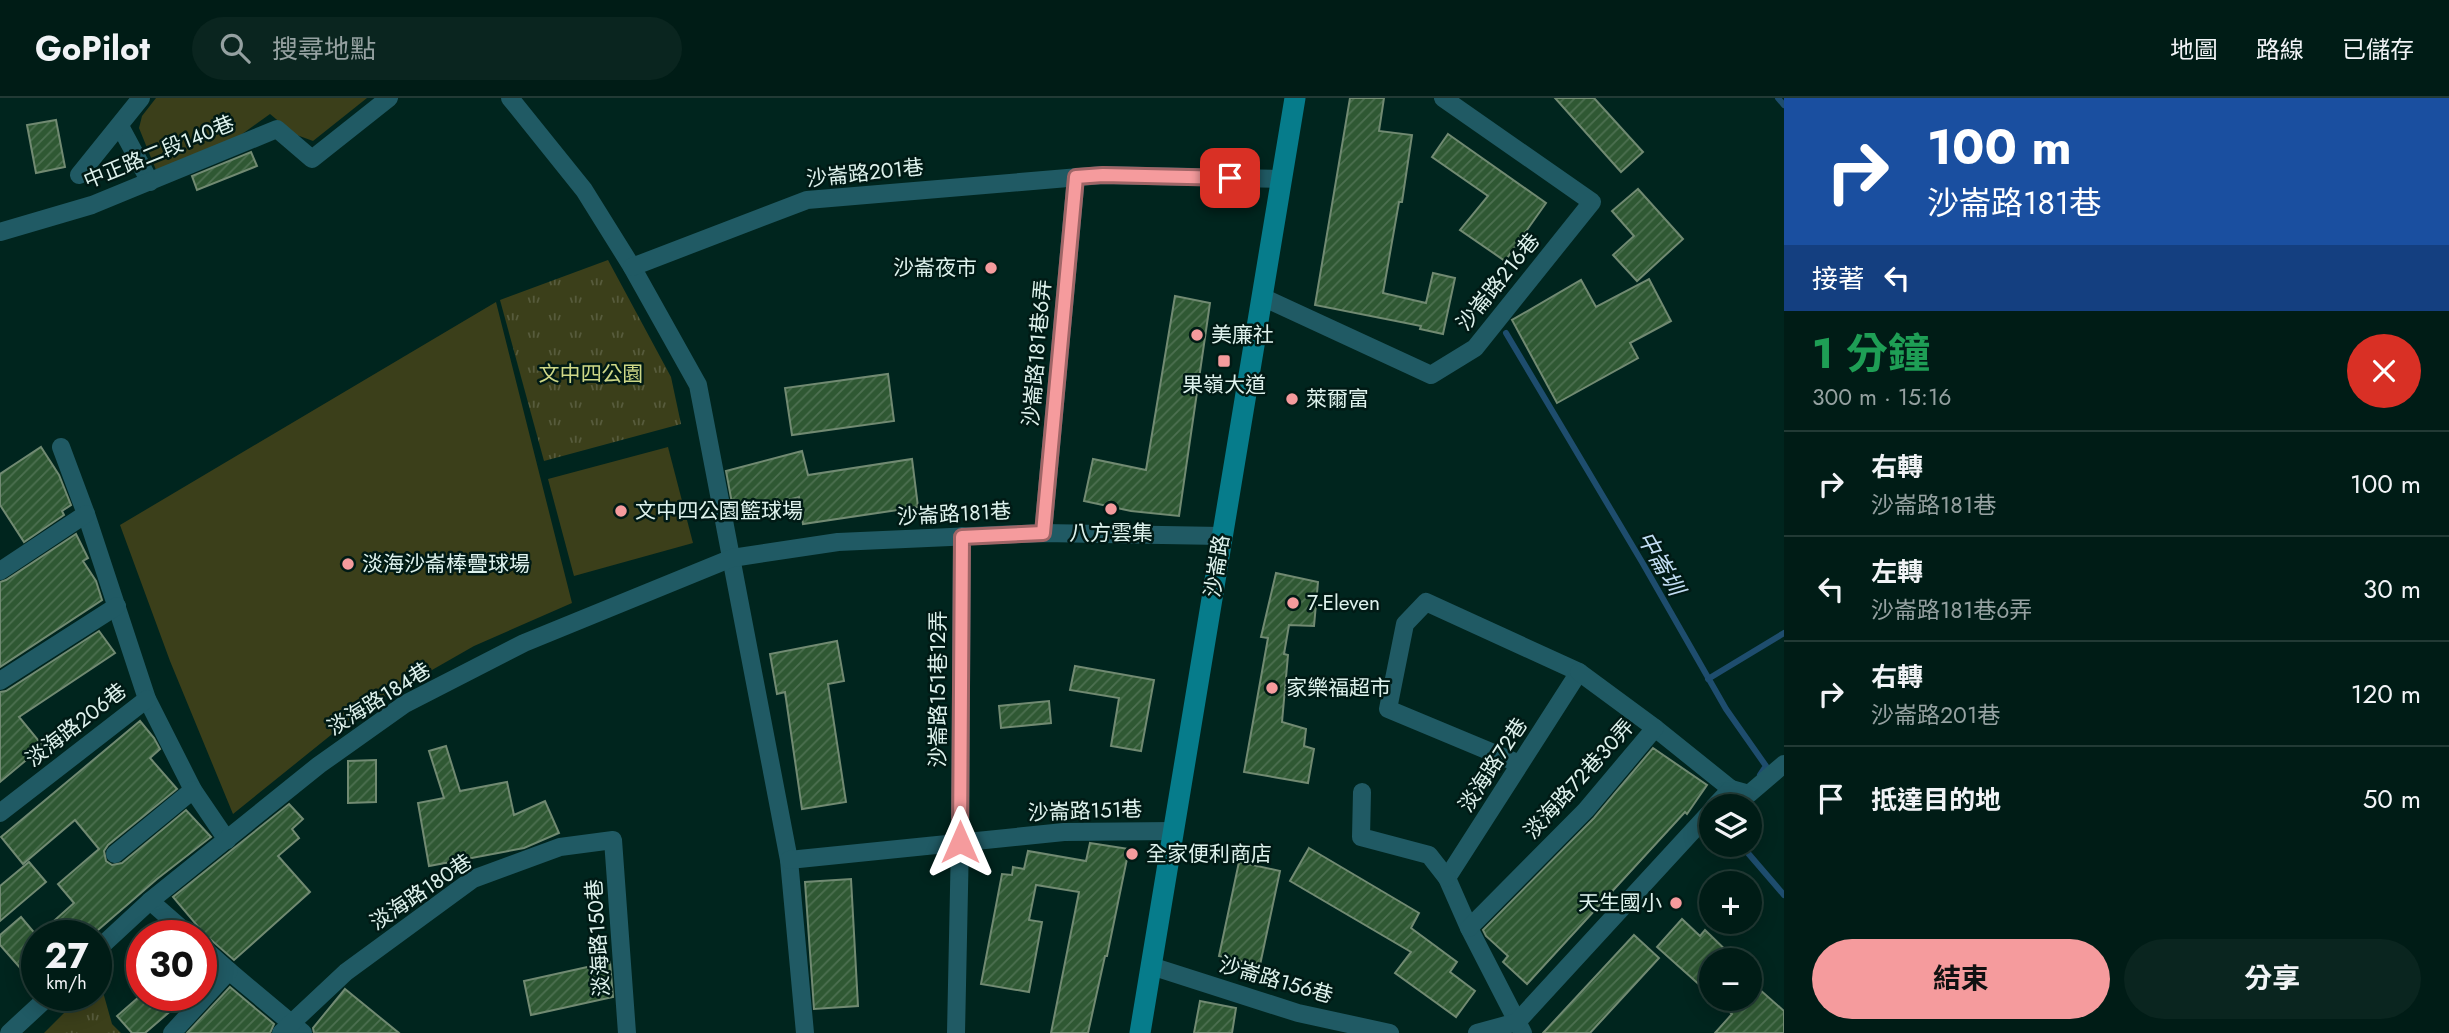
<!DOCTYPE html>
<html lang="zh-TW">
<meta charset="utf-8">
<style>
:root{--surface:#001c16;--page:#0a251f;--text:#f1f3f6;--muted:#95a1a1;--line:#223a35;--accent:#f59b9d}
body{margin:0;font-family:Jost,"Noto Sans TC",sans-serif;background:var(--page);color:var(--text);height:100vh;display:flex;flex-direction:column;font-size:26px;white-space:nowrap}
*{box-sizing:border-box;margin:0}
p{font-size:23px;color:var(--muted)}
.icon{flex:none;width:38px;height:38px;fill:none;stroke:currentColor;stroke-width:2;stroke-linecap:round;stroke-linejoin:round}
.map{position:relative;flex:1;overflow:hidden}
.panel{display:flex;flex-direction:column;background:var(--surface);width:665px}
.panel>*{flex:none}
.banner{background:#1a4fa0;color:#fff;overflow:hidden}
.tools{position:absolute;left:1699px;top:696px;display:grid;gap:14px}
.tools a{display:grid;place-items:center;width:63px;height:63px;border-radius:50%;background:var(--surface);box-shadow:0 4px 18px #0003,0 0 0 2px var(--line);font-size:35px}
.speed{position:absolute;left:21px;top:822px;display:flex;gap:14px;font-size:35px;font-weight:700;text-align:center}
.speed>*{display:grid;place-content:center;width:91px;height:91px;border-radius:50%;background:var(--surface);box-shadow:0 4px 18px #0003,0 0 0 2px var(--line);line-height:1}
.speed small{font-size:18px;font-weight:400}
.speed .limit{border:10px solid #d22;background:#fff;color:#111}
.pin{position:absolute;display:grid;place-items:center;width:60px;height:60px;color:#fff;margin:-30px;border-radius:14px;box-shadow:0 4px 10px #0006}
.me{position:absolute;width:77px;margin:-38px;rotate:0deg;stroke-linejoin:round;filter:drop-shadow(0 0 5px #0008)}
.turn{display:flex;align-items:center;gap:24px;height:147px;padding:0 28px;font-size:32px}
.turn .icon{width:91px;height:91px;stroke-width:2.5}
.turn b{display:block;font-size:49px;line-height:60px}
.then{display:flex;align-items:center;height:66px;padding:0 28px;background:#0003;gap:14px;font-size:26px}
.round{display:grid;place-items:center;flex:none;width:74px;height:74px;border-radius:37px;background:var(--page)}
.headline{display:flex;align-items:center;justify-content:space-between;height:119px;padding:0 28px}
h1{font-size:42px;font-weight:700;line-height:52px;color:#1e9e55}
.button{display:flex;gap:14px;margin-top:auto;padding:14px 28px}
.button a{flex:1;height:80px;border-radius:42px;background:var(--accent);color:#111;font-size:28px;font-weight:700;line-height:80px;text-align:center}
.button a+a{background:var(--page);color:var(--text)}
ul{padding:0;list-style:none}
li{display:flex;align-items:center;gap:21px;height:105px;padding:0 28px;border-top:2px solid var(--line)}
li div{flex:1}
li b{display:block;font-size:26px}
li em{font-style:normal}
header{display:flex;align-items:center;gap:42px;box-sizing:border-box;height:98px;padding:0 35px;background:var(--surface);border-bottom:2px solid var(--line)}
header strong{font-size:33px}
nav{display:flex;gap:38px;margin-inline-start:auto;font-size:24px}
.search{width:490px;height:63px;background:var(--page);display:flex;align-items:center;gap:18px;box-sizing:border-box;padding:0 24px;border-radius:38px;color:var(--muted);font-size:26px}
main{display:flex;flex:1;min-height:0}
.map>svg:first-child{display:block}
.green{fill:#3b3f1a}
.park{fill:url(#park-tufts)}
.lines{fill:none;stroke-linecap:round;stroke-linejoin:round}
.stream{stroke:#1e4d6e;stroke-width:6}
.building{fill:url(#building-hatch);stroke:#718a72;stroke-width:2}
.street{stroke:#205a64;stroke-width:18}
.secondary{stroke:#067c8b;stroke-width:21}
.route-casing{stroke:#9f6566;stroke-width:18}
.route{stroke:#f59b9d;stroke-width:12}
.poi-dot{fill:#f59b9d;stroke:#001a15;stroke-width:2.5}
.labels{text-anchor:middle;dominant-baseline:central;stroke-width:5;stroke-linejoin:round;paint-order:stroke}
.street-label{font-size:21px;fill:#def2ed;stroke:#001a15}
.poi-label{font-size:21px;fill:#def2ed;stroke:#001a15;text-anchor:start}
.park-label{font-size:21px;fill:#ced887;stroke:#001a15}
.water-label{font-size:23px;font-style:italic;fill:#c2ddf3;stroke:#001a15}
</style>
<header>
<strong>GoPilot</strong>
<div class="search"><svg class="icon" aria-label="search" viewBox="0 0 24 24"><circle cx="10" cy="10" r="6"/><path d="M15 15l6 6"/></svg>搜尋地點</div>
<nav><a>地圖</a><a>路線</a><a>已儲存</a></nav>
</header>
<main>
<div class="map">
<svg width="1784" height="935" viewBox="0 0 1784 935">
<defs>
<pattern id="park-tufts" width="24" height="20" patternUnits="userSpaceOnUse" patternTransform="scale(1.75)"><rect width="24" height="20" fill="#3b3f1a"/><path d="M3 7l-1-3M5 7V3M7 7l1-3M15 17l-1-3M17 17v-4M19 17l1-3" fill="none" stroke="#575b3c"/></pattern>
<pattern id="building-hatch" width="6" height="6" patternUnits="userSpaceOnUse" patternTransform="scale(1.75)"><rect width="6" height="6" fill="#2f5833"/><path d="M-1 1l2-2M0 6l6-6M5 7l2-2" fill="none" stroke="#4d7051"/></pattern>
</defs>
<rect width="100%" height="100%" fill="#00251e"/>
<g class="green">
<path d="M156,0h211l-54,43 -19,-7 -24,-20 -32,23 -82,33 -17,-42 3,-12z"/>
<path d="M496,204l76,301 -98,43 -112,64 -129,104 -63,-153 -50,-136z"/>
<path d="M668,349l25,96 -119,33 -26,-97z"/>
</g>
<g class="park">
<path d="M608,162l63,117 10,47 -137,37 -44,-161z"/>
<path d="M96,889l7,5 9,32 9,9h-77l37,-37h15z"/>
</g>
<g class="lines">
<g class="stream">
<path d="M1778,0l6,7"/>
<path d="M1506,235l136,229 84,147 40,57 -6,9"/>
<path d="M1708,581l76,-46"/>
<path d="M1739,709l8,-12"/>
<path d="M1741,747l43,50"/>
</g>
</g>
<g class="building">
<path d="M1350,0h34l-5,33 33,4 -10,67h-3l-16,91 43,10 7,-30 22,5 -12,56 -23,-5 1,-3 -106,-21z"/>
<path d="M1555,0h39l49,54 -22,20z"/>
<path d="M56,22l9,47 -29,6 -9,-48z"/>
<path d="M1448,36l98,69 -41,58 -45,-31 28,-34 -56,-39z"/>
<path d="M251,54l6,14 -60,24 -5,-14z"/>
<path d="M1638,91l45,50 -46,42 -24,-26 21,-19 -22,-25z"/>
<path d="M1649,181l22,42 -41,22 8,15 -81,45 -45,-83 69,-40 15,27z"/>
<path d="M1175,198l35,7 -31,213 -48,-5 -47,-10 9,-42 53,11z"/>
<path d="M888,276l6,47 -102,14 -7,-47z"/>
<path d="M41,349l18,28 12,30 -9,6 2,4 -40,27 -24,-37v-31z"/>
<path d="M802,353l6,24 104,-16 6,48 -115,17 -4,-27 -65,17 -8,-43z"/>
<path d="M76,436l12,24 -5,3 13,20 6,19 -102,67v-85l6,-2z"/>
<path d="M1276,475l42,9 -4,44 -25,-1 -5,29 4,1 -6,67 24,7 -2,17 10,3 -6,34 -64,-11 24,-134 -7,-1z"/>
<path d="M99,533l16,22 -96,64 24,29 -43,36v-90l6,-1z"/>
<path d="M837,543l7,40 -16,3 18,118 -44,7 -17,-117 -8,2 -7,-40z"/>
<path d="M1075,568l79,14 -13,71 -30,-5 8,-48 -49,-8z"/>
<path d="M1049,603l2,22 -50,5 -2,-22z"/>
<path d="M140,623l14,17 6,11 -10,9 27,31 -69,56 -4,6 2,10 6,4 10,-2 64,-53 25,27 -54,42 -66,57h-54v51l-37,-42v-10l21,-18 16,19 37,-33 -16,-19 41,-35 -24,-29 -52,44 -22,-27z"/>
<path d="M446,648l14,45 47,-9 7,33 31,-14 14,32 -35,15 -95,18 -11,-63 26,-5 -15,-47z"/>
<path d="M1653,650l54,37 -20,29 -2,-2 -158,172 -24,-22 5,-6 -22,-20 -3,-6 111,-112z"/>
<path d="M376,662v42l-28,1v-42z"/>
<path d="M289,706l14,15 -11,10 7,9 -21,18 32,36 -76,68 -25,-22 -8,-3v-5l-28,-33z"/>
<path d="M1090,745l39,6 -22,107h-2l-17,77h-37l28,-141 -43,-7 -7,35 13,2 -13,70 -48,-8 21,-110 10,1 1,-8 11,2 4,-18 58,10z"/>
<path d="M1309,750l110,65 -8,15 46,34 -7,10 25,19 -19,26 -61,-44 16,-21 -121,-71z"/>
<path d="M29,764l17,20 -46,39v-35z"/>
<path d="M1239,764l41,9 -20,94 -41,-9z"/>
<path d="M851,781l7,127 -44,3 -9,-127z"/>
<path d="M1682,821l18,17 5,-6 32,31h-25v35l-55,-49z"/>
<path d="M1634,837l25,23 -69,75h-47z"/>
<path d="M610,864l3,35 -82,18 -7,-34z"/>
<path d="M1750,883l34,30v22h-69l17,-19 -16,-15h34z"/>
<path d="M230,889l44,37 -4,9h-83z"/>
<path d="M345,891l54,44h-85l-1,-5z"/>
<path d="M140,898h48l-43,37h-13l-15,-17z"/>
<path d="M1200,903l36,7 -4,25h-38z"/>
</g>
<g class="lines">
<g class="street">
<path d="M510,0l74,92 48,77 66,118 91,475 16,173"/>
<path d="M120,28l30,56"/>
<path d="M79,77l62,-77"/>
<path d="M0,134l92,-27 185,-76 35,30 77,-61"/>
<path d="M632,169l175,-67 296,-25 178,4"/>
<path d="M1262,199l169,78 44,-27 117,-146 -149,-104"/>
<path d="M61,349l25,67 61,185 46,91 34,50"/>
<path d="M1043,435l33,-356"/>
<path d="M0,473l86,-57"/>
<path d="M0,583l117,-75"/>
<path d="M1655,630l76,61"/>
<path d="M1520,666l-132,-55 17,-85 21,-22 153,70 -132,206 22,50 54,105"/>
<path d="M1362,694l-1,45 68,18 18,23"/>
<path d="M1714,709l17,-18 18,5 35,-30"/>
<path d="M0,715l147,-114"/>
<path d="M115,756l78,-64"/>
<path d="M789,762l275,-28 110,-1"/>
<path d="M150,803l40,35"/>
<path d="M1469,830l117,-118 69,-82 -76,-56"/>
<path d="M96,853l54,-50 169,-136 86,-61 119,-61 208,-85 106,-16 205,-9 179,3"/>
<path d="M1151,868l147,47 92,20"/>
<path d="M229,873l74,62"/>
<path d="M9,935l40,-37"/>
<path d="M172,935l57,-62 -28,-25"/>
<path d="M281,935l65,-61 127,-93 87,-32 53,-7 14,193"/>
<path d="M956,935l4,-191 2,-306"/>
<path d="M1477,935l40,-11 195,-212"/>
</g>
<path class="secondary" d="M1140,935l155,-935"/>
</g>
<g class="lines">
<g class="route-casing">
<path id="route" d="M960,744l2,-305 81,-4 33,-356 27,-2 127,3"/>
</g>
<use href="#route" class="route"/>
</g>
<g class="poi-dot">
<circle cx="991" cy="170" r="7"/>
<circle cx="1197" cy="237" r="7"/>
<rect x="1217" y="256" width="14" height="14" rx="3.5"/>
<circle cx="1292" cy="301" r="7"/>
<circle cx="1111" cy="411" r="7"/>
<circle cx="621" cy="413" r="7"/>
<circle cx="348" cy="466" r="7"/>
<circle cx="1293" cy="505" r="7"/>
<circle cx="1272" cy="590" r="7"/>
<circle cx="1132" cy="756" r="7"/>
<circle cx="1676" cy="805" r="7"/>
</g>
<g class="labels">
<g class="street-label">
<text transform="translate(159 54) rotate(-22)">中正路二段140巷</text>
<text transform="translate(865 75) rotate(-6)">沙崙路201巷</text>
<text transform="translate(1498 184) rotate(-51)">沙崙路216巷</text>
<text transform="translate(1037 255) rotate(-85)">沙崙路181巷6弄</text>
<text transform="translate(954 416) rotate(-3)">沙崙路181巷</text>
<text transform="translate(1217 468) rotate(-81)">沙崙路</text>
<text transform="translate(938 591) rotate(-90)">沙崙路151巷12弄</text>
<text transform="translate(379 601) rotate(-32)">淡海路184巷</text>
<text transform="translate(76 627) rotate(-38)">淡海路206巷</text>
<text transform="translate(1493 667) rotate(-57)">淡海路72巷</text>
<text transform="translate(1579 681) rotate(-48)">淡海路72巷30弄</text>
<text transform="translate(1085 713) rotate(-2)">沙崙路151巷</text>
<text transform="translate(421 794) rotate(-34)">淡海路180巷</text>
<text transform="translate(598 840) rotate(-94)">淡海路150巷</text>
<text transform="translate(1276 882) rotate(16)">沙崙路156巷</text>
</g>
<g class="poi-label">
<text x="977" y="170" text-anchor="end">沙崙夜市</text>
<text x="1211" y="237">美廉社</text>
<text x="1224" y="287" text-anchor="middle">果嶺大道</text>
<text x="1306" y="301">萊爾富</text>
<text x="635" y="413">文中四公園籃球場</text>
<text x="1111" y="435" text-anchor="middle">八方雲集</text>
<text x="362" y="466">淡海沙崙棒疊球場</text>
<text x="1307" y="505">7-Eleven</text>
<text x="1286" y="590">家樂福超市</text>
<text x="1146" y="756">全家便利商店</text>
<text x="1662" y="805" text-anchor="end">天生國小</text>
</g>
<g class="park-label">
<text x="591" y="276">文中四公園</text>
</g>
<g class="water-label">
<text transform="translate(1661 465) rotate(60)">中崙圳</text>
</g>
</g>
</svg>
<div class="tools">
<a><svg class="icon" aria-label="layers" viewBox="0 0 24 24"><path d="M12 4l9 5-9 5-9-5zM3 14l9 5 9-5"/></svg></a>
<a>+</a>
<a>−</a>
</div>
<div class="speed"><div>27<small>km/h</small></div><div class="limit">30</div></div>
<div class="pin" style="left:1230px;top:80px;background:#d93025"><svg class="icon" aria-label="arrive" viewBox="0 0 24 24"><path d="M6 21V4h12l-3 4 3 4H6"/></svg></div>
<svg class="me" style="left:960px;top:744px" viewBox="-20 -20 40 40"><path d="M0-17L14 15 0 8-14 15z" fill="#f59b9d" stroke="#fff" stroke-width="4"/></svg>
</div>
<section class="panel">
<div class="banner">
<div class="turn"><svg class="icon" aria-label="right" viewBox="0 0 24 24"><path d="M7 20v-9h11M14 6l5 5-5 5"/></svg><div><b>100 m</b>沙崙路181巷</div></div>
<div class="then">接著<svg class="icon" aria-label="left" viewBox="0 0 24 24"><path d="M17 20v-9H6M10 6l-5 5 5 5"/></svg></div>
</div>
<div class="headline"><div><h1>1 分鐘</h1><p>300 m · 15:16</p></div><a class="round" style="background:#d93025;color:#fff"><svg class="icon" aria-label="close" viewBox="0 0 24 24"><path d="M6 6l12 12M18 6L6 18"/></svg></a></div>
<ul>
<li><svg class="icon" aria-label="right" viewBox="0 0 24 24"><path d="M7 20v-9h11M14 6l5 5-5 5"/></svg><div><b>右轉</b><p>沙崙路181巷</p></div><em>100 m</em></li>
<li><svg class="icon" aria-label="left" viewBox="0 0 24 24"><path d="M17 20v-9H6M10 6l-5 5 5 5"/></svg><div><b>左轉</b><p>沙崙路181巷6弄</p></div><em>30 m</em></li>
<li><svg class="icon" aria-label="right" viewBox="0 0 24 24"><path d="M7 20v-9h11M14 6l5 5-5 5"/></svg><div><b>右轉</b><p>沙崙路201巷</p></div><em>120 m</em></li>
<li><svg class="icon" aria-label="arrive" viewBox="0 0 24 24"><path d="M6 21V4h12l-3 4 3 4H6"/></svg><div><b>抵達目的地</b></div><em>50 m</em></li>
</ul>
<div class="button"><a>結束</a><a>分享</a></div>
</section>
</main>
